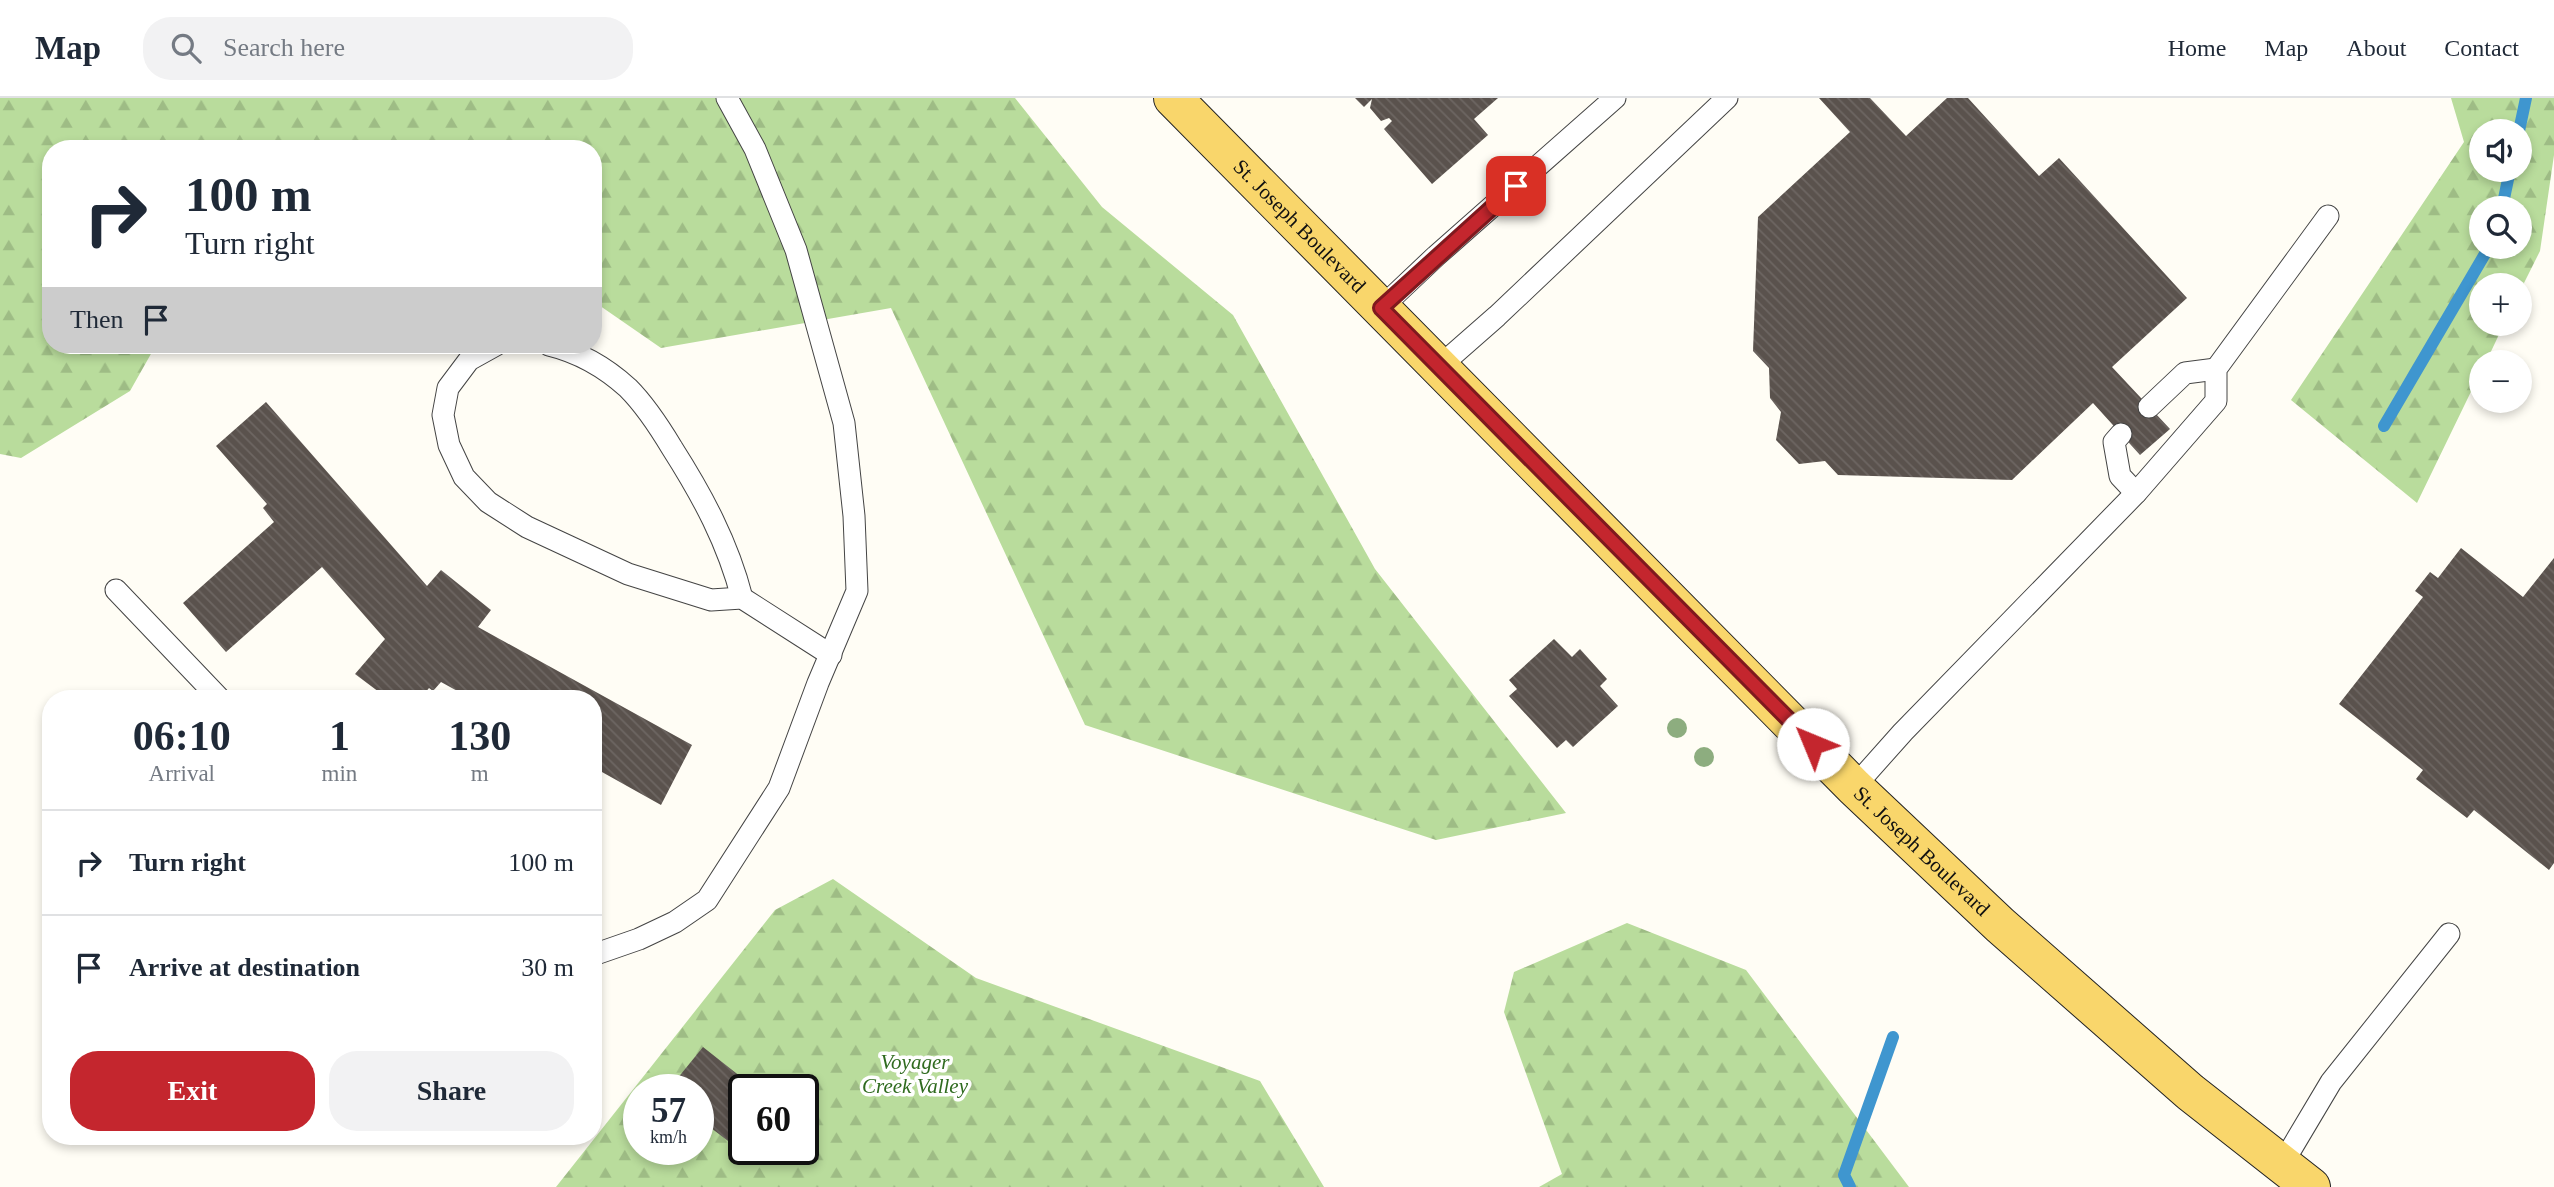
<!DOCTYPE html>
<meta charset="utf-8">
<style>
:root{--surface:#fff;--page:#f2f2f3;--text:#1f2937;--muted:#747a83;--line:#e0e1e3;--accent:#c4262e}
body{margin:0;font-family:Georgia,serif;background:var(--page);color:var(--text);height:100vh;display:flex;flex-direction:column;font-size:26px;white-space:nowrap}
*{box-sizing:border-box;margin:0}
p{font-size:23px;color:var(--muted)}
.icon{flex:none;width:38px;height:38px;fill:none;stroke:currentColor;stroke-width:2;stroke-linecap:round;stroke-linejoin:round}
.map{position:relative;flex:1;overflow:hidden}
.side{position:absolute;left:42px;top:592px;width:560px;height:455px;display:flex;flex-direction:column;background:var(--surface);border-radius:28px;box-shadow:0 4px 10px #0003}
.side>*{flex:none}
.guide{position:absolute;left:42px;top:42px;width:560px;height:214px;border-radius:28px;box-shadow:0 4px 10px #0003;background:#fff;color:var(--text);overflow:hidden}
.fabs{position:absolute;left:2469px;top:21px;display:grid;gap:14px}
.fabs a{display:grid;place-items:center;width:63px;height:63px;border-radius:50%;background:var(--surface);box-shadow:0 4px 10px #0003;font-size:35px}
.speed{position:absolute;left:623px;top:976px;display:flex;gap:14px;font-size:35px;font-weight:700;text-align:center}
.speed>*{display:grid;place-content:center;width:91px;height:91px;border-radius:50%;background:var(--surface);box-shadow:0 4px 10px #0003;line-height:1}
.speed small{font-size:18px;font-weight:400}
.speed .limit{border:4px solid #111;border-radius:10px;background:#fff;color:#111}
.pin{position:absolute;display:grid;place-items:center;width:60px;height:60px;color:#fff;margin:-30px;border-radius:14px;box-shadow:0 4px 10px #0006}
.me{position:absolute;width:77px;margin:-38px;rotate:315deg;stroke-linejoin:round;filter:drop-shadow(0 0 5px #0008)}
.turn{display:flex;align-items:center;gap:24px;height:147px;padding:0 28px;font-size:32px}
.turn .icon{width:91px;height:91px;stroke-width:2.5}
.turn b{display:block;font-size:49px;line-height:60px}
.then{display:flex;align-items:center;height:66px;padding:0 28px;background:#0003;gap:14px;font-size:26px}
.eta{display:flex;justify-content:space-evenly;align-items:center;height:119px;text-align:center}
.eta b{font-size:42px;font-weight:600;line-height:49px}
.button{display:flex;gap:14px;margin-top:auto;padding:14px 28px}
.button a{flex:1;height:80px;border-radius:28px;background:var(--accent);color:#fff;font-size:28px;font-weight:600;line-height:80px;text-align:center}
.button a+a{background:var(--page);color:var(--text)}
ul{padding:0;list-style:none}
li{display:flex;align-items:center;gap:21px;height:105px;padding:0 28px;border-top:2px solid var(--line)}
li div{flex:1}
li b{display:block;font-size:26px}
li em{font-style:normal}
header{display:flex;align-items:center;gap:42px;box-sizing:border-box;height:98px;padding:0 35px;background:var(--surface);border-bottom:2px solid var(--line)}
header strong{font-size:33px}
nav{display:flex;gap:38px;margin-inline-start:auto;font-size:24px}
.search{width:490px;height:63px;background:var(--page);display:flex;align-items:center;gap:18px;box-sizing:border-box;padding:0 24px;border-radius:28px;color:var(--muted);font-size:26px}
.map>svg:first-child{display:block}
.forest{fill:url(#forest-firs);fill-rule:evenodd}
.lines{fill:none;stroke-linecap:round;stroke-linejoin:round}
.stream{stroke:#3f96cf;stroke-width:12}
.building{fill:url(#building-back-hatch)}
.service-casing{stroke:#444;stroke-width:23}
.primary-casing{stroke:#222;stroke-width:40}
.service{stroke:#fff;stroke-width:21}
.primary{stroke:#f9d66b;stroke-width:38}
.tree{fill:#8dad7f}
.route-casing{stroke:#7f191e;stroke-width:18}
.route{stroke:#c4262e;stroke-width:12}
.labels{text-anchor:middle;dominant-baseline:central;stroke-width:7;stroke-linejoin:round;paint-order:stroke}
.street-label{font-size:21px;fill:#111;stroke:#fff}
.park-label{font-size:21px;font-style:italic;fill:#2f6b1f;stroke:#fff}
</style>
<header>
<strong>Map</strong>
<div class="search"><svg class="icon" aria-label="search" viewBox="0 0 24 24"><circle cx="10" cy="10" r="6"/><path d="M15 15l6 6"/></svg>Search here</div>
<nav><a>Home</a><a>Map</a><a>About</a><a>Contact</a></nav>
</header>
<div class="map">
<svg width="2554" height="1089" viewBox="0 0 2554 1089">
<defs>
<pattern id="forest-firs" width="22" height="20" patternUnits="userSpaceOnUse" patternTransform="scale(1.75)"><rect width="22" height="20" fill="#b9dc9c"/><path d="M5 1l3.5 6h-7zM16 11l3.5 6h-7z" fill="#9ebc85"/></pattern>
<pattern id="building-back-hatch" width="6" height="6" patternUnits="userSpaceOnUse" patternTransform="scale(1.75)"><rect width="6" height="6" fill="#5a524d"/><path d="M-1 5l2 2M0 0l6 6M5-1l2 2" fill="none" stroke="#6d6662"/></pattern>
</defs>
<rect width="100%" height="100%" fill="#fffdf5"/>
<g class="forest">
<path d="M0,0h1015l87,109 131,108 142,254 191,244 -130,27 -351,-115 -194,-417 -230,40 -68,-47v-152h-542v196h105l-26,46 -109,67 -21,-4z"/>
<path d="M2451,0h103v57l-14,96 -20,40v-6h-38v39h22l-18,38h-4l-1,9 -64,132 -126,-103 173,-258zM2482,33h38v39h-38zM2482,110h38v39h-38z"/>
<path d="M833,781l143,99 284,103 64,106h-768l219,-277zM639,992h59v60h-59zM744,992h59v60h-59z"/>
<path d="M1627,825l119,47 163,217h-370l23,-13 -58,-162 10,-40z"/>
</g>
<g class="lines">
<g class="stream">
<path d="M2519,33l7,-33"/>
<path d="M2502,110l8,-38"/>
<path d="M2384,328l105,-179"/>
<path d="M1850,1089l-6,-12 49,-138"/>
</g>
</g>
<g class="building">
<path d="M1355,0h143l-24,21 14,16 -56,49 -48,-55 8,-8 -3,-3 -8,3 -11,-13 2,-9 -8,8z"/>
<path d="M1819,0h51l36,38 41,-38h21l71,78 20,-18 128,140 -75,69 58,62 -30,26 -47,-52 -81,77 -174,-5 -13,-14 -26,3 -23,-24 5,-28 -11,-14 -1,-30 -16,-17 5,-134 92,-85z"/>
<path d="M266,304l161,184 14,-16 50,40 -13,17 214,118 -31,60 -68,-38v-69h-123l-29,-16 -8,9 -4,-3 -8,10h-34l-32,-24 30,-35 -63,-72 -96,85 -43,-49 91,-81 -11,-14 4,-4 -51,-58z"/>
<path d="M2461,450l62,49 31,-39v305l-5,7 -75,-60 -7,8 -51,-39 7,-9 -84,-66 84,-107 -8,-6 15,-19 8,6z"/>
<path d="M1554,541l18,18 8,-8 27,30 -7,7 18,20 -45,41 -7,-7 -9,8 -48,-52 8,-7 -8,-9z"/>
<path d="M703,949l38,30 -8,10 11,9v34l-12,14 -34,-26v-28h-30z"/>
</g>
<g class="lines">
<g class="service-casing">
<g id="service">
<path d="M1381,210l55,-52 179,-158"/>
<path d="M496,247l-27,15 -21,28 -5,27 6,30 15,32 24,25 39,25 101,47 83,26 31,-2 89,57"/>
<path d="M549,247c29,7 57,23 79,43 17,17 32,40 44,60 30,47 56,95 70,150"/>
<path d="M1440,268l57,-50 230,-218"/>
<path d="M2149,309l36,-34 31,-4"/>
<path d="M2121,336l-7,8 6,34 16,17"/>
<path d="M116,492l103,108"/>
<path d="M1854,689l49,-55 233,-239 80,-92v-32l112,-153"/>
<path d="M593,857l46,-16 36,-17 32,-22 72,-112 39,-105 39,-92 -3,-75 -10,-93 -48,-173 -41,-101 -28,-51"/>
<path d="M2281,1068l50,-84 118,-148"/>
</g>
</g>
<g class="primary-casing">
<g id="primary">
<path id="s1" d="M1173,0l681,689 146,138 190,167 121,95"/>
</g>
</g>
<use href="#service" class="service"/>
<use href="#primary" class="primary"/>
</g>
<g class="tree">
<circle cx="1677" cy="630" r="10"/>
<circle cx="1704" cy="659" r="10"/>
</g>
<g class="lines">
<g class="route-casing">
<path id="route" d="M1516,88l-135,122 432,436"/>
</g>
<use href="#route" class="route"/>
</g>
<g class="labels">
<g class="street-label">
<text stroke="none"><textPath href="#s1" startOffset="180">St. Joseph Boulevard</textPath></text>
<text stroke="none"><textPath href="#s1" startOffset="1062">St. Joseph Boulevard</textPath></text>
</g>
<g class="park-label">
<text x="915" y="964">Voyager<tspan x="915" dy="24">Creek Valley</tspan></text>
</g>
</g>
</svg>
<div class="fabs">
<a><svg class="icon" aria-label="sound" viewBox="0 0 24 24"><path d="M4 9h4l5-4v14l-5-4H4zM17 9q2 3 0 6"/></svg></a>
<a><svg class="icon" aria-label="search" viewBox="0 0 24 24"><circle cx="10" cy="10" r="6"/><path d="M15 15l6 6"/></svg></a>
<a>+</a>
<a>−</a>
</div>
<div class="speed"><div>57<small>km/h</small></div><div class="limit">60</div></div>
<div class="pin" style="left:1516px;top:88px;background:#d93025"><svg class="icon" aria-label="arrive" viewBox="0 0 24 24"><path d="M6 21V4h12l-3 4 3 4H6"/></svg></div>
<svg class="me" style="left:1813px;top:646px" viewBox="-20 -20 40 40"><circle r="19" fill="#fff"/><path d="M0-13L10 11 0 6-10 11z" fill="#c4262e"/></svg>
<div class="guide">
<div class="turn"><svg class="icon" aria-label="right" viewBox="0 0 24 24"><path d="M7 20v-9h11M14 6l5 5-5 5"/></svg><div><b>100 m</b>Turn right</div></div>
<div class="then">Then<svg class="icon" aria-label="arrive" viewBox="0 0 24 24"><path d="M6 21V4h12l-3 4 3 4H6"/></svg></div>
</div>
<section class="side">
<div class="eta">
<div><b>06:10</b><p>Arrival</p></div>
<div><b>1</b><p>min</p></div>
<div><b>130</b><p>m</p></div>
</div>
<ul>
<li><svg class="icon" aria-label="right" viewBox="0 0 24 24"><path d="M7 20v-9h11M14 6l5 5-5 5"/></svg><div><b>Turn right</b></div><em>100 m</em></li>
<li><svg class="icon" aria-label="arrive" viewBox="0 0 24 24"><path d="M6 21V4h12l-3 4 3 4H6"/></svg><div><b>Arrive at destination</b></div><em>30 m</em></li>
</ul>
<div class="button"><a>Exit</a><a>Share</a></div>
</section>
</div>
